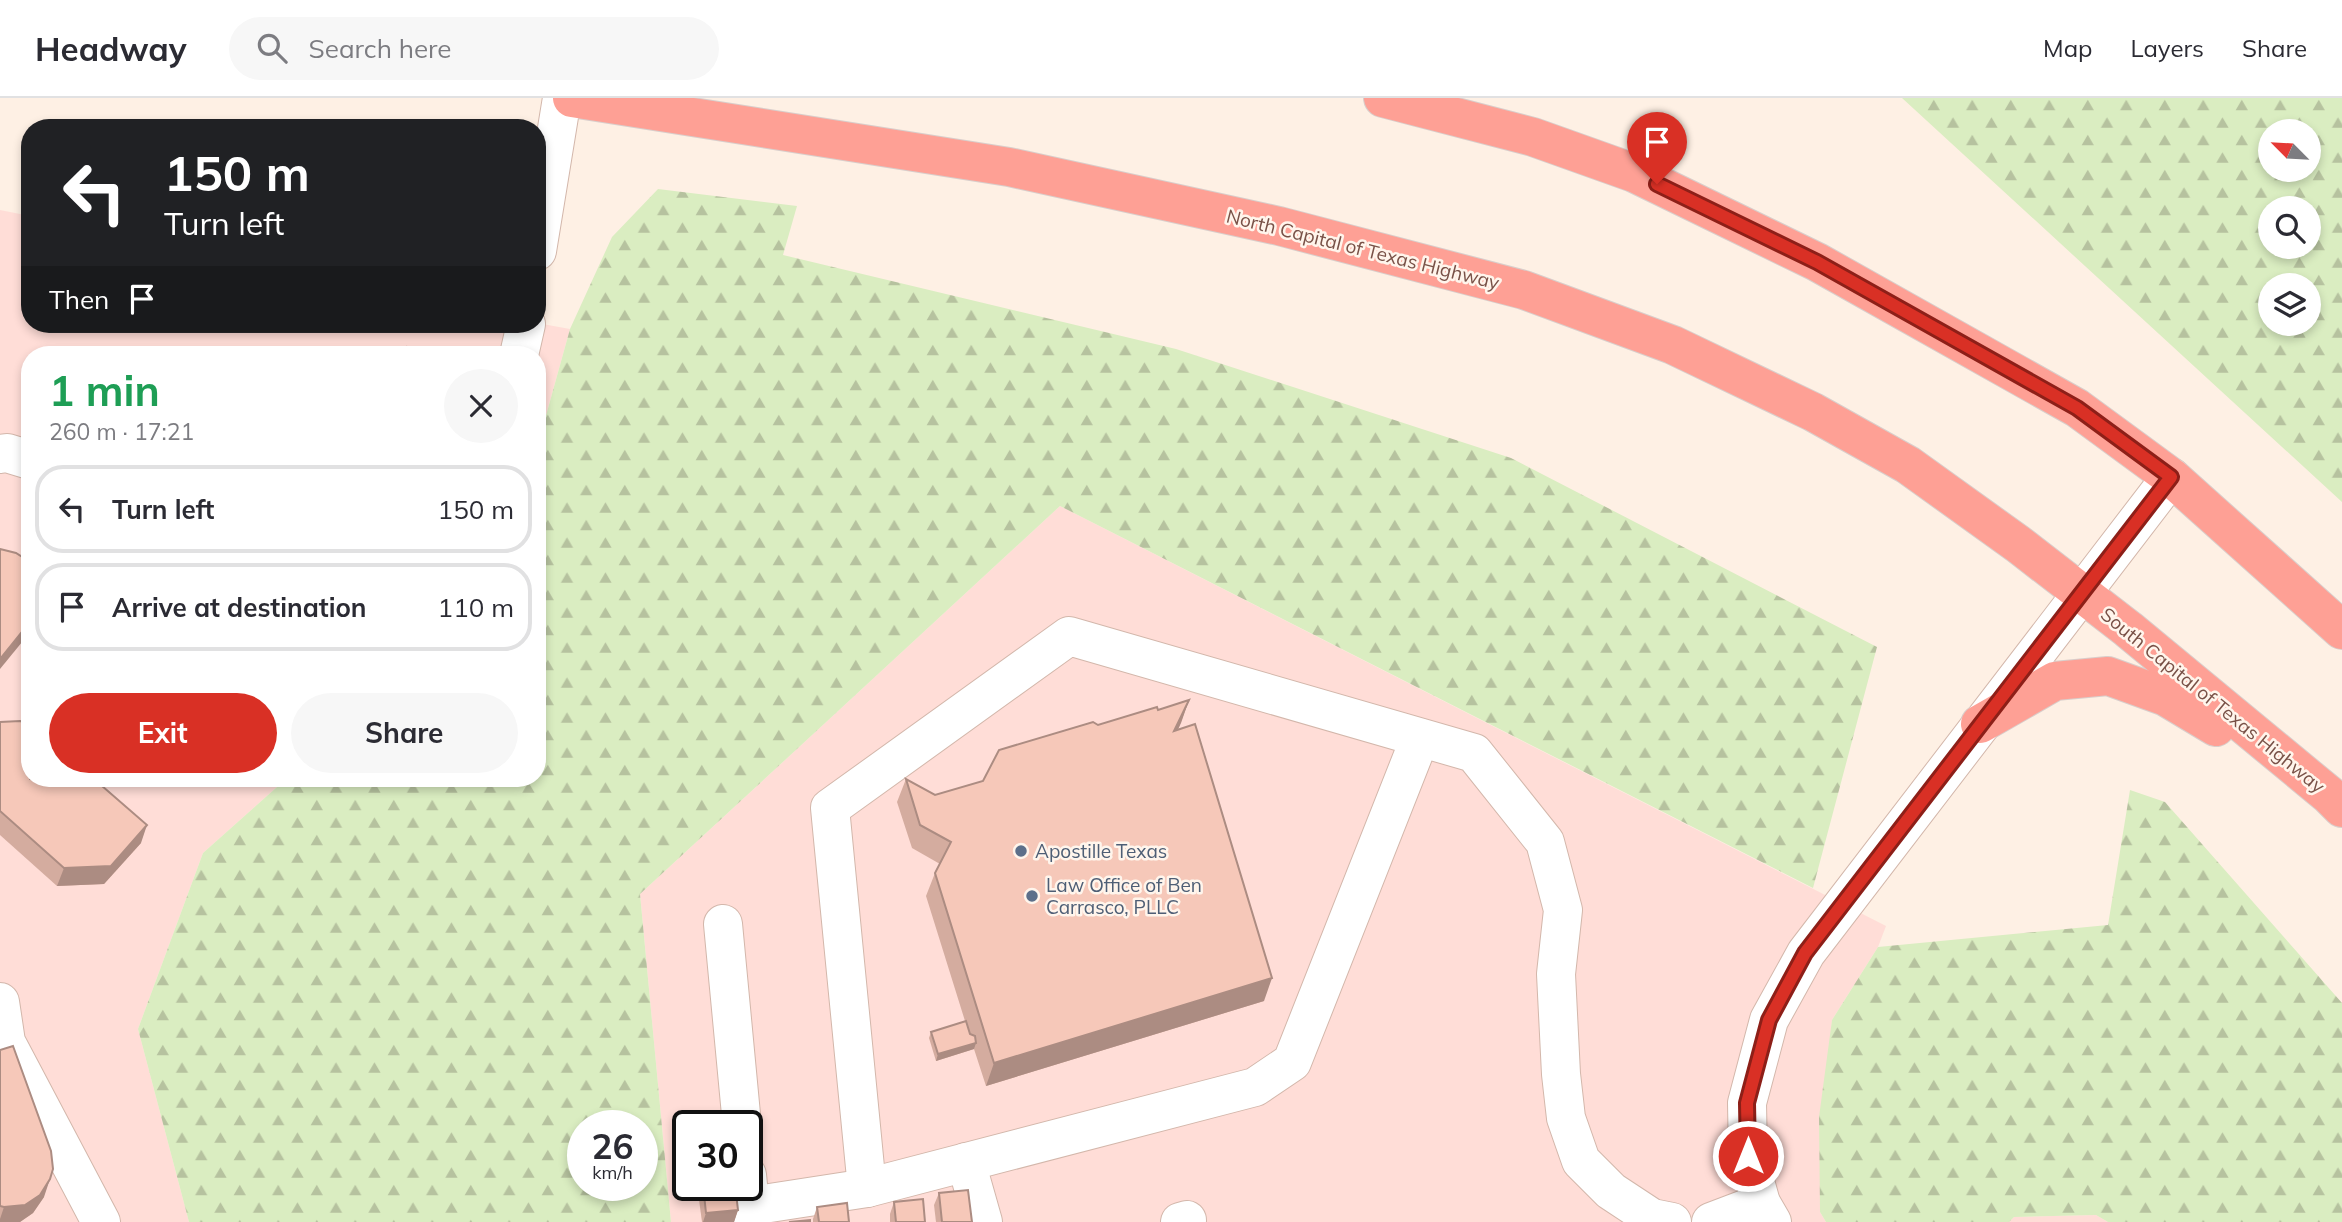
<!DOCTYPE html>
<meta charset="utf-8">
<style>
:root{--surface:#fff;--page:#f7f7f7;--text:#2b2b33;--muted:#7c7c81;--line:#e1e1e2;--accent:#d93025}
body{margin:0;font-family:Mulish,sans-serif;background:var(--page);color:var(--text);height:100vh;display:flex;flex-direction:column;font-size:26px;white-space:nowrap}
*{box-sizing:border-box;margin:0}
p{font-size:23px;color:var(--muted)}
.icon{flex:none;width:38px;height:38px;fill:none;stroke:currentColor;stroke-width:2;stroke-linecap:round;stroke-linejoin:round}
.map{position:relative;flex:1;overflow:hidden}
.panel{position:absolute;left:21px;top:248px;width:525px;height:441px;display:flex;flex-direction:column;background:var(--surface);border-radius:28px;box-shadow:0 4px 10px #0003}
.panel>*{flex:none}
.banner{position:absolute;left:21px;top:21px;width:525px;height:214px;border-radius:28px;box-shadow:0 4px 10px #0003;background:#202124;color:#fff;overflow:hidden}
.needle{width:46px;rotate:294deg}
.fabs{position:absolute;left:2258px;top:21px;display:grid;gap:14px}
.fabs a{display:grid;place-items:center;width:63px;height:63px;border-radius:50%;background:var(--surface);box-shadow:0 4px 10px #0003;font-size:35px}
.speed{position:absolute;left:567px;top:1012px;display:flex;gap:14px;font-size:35px;font-weight:700;text-align:center}
.speed>*{display:grid;place-content:center;width:91px;height:91px;border-radius:50%;background:var(--surface);box-shadow:0 4px 10px #0003;line-height:1}
.speed small{font-size:18px;font-weight:400}
.speed .limit{border:4px solid #111;border-radius:10px;background:#fff;color:#111}
.pin{position:absolute;display:grid;place-items:center;width:60px;height:60px;color:#fff;margin:-72px -30px;border-radius:50% 50% 50% 0;rotate:-45deg;box-shadow:0 0 7px #0007}
.pin .icon{rotate:45deg}
.me{position:absolute;width:77px;margin:-38px;rotate:0deg;stroke-linejoin:round;filter:drop-shadow(0 0 5px #0008)}
.turn{display:flex;align-items:center;gap:24px;height:147px;padding:0 28px;font-size:32px}
.turn .icon{width:91px;height:91px;stroke-width:2.5}
.turn b{display:block;font-size:49px;line-height:60px}
.then{display:flex;align-items:center;height:66px;padding:0 28px;background:#0003;gap:14px;font-size:26px}
.round{display:grid;place-items:center;flex:none;width:74px;height:74px;border-radius:37px;background:var(--page)}
.summary{display:flex;align-items:center;justify-content:space-between;height:119px;padding:0 28px}
h1{font-size:42px;font-weight:700;line-height:52px;color:#1e9e55}
.action{display:flex;gap:14px;margin-top:auto;padding:14px 28px}
.action a{flex:1;height:80px;border-radius:42px;background:var(--accent);color:#fff;font-size:28px;font-weight:700;line-height:80px;text-align:center}
.action a+a{background:var(--page);color:var(--text)}
ul{padding:0;list-style:none}
li{display:flex;align-items:center;gap:21px;height:88px;margin:0 14px 10px;padding:0 14px;border:4px solid var(--line);border-radius:28px}
li div{flex:1}
li b{display:block;font-size:26px}
li em{font-style:normal}
header{display:flex;align-items:center;gap:42px;box-sizing:border-box;height:98px;padding:0 35px;background:var(--surface);border-bottom:2px solid var(--line)}
header strong{font-size:33px}
nav{display:flex;gap:38px;margin-inline-start:auto;font-size:24px}
.search{width:490px;height:63px;background:var(--page);display:flex;align-items:center;gap:18px;box-sizing:border-box;padding:0 24px;border-radius:38px;color:var(--muted);font-size:26px}
.map>svg:first-child{display:block}
.commercial{fill:#ffddd7;fill-rule:evenodd}
.forest{fill:url(#forest-firs);fill-rule:evenodd}
.lines{fill:none;stroke-linecap:round;stroke-linejoin:round}
.minor-casing{stroke:#d3b7ab;stroke-width:40}
.highway-casing{stroke:#d9cecb;stroke-width:40}
.minor{stroke:#fff;stroke-width:38}
.highway{stroke:#fea095;stroke-width:38}
.wall{fill:#d4ac9f}
.shaded-wall{fill:#ac8c82}
.building{fill:#f6c8b9;stroke:#ac8c82;stroke-width:2}
.route-casing{stroke:#8d1f18;stroke-width:18}
.route{stroke:#d93025;stroke-width:12}
.service-dot{fill:#5c6f8a;stroke:#fff5ec;stroke-width:2.5}
.labels{text-anchor:middle;dominant-baseline:central;stroke-width:5;stroke-linejoin:round;paint-order:stroke}
.street-label{font-size:19px;fill:#795147;stroke:#fff5ec}
.service-label{font-size:19px;fill:#4e5e75;stroke:#fff5ec;text-anchor:start}
</style>
<header>
<strong>Headway</strong>
<div class="search"><svg class="icon" aria-label="search" viewBox="0 0 24 24"><circle cx="10" cy="10" r="6"/><path d="M15 15l6 6"/></svg>Search here</div>
<nav><a>Map</a><a>Layers</a><a>Share</a></nav>
</header>
<div class="map">
<svg width="2342" height="1124" viewBox="0 0 2342 1124">
<defs>
<pattern id="forest-firs" width="22" height="20" patternUnits="userSpaceOnUse" patternTransform="scale(1.75)"><rect width="22" height="20" fill="#daedc1"/><path d="M5 1l3.5 6h-7zM16 11l3.5 6h-7z" fill="#b6c29f"/></pattern>
</defs>
<rect width="100%" height="100%" fill="#fef0e4"/>
<g class="commercial">
<path d="M0,112l30,6v108l507,-1 33,6 -33,119v-93h-507v424h256l-83,74 -65,176 51,193h-189z"/>
<path d="M1060,408l826,420 -8,21 -46,73 -12,192 6,10h-1155l-31,-328zM688,1027h59v60h-59z"/>
<path d="M2096,1117l12,7h-99l5,-5z"/>
</g>
<g class="forest">
<path d="M1902,0h440v404zM2270,33h38v39h-38zM2270,110h38v39h-38zM2270,187h38v39h-38z"/>
<path d="M658,91l139,17 -14,49 393,94 335,109 366,189 -64,241 -753,-382 -420,388 31,328h-482l-51,-193 65,-176 83,-74h251v-331l33,-119 42,-92zM583,1027h59v60h-59z"/>
<path d="M2130,692l35,12 177,201v219h-234l-12,-7 -82,2 -5,5h-183l-6,-10 -1,-95 13,-97 46,-73 230,-22z"/>
</g>
<g class="lines">
<g class="minor-casing">
<g id="minor">
<path d="M537,153l25,-153"/>
<path d="M519,257l7,-31"/>
<path d="M0,356l7,-1 23,7"/>
<path d="M723,826l19,201"/>
<path d="M0,904l6,40 95,180"/>
<path d="M966,1064l17,60"/>
<path d="M747,1077l3,31"/>
<path d="M867,1090l388,-101 37,-25 128,-324"/>
<path d="M752,1124l-2,-16 117,-18 -37,-380 239,-172 405,117 71,89 18,68 -7,64 5,100 5,44 15,43 30,30 41,27 20,4"/>
<path d="M1180,1124l7,-2"/>
<path d="M1711,1124l50,-19"/>
<path d="M1772,1124l-11,-19 -13,-47 -1,-53 22,-83 37,-67 365,-476"/>
</g>
</g>
<g class="highway-casing">
<g id="highway">
<path d="M572,0l437,69 270,59 245,64 149,55 140,67 95,53 110,79 110,85 201,166 13,13"/>
<path d="M1383,0l150,39 101,36 183,89 260,146 94,69 171,153"/>
<path d="M1980,626l75,-43 53,-5 58,21 50,30"/>
</g>
</g>
<use href="#minor" class="minor"/>
<use href="#highway" class="highway"/>
</g>
<g class="wall">
<path d="M1189,602l-11,30 86,271 -278,85 -12,-37 -38,12 -7,-23 2,-6 34,-11 -39,-125 9,-23 5,-9 -28,-16 -15,-46 9,-23 29,16 48,-14 115,-56 60,-15z"/>
<path d="M0,624l141,121 -37,41 -47,2 -57,-51z"/>
<path d="M0,952l44,147 -11,16 -13,9h-20z"/>
<path d="M697,1087h38l3,25 -4,12h-32z"/>
<path d="M939,1095l33,29h-36l-2,-17z"/>
<path d="M894,1104l31,20h-35v-8z"/>
<path d="M817,1109l32,15h-36v-3z"/>
</g>
<g class="shaded-wall">
<path d="M30,524v6l-3,8 -27,33v-10z"/>
<path d="M1189,602l-8,23 -15,31 8,-23z"/>
<path d="M147,727l-6,18 -37,41 -47,2 7,-18z"/>
<path d="M1272,880l-8,23 -278,85 8,-23z"/>
<path d="M976,945l-2,6 -38,12 2,-7z"/>
<path d="M50,1081l-6,18 -11,16 -13,9h-20v-3l4,-12z"/>
<path d="M738,1112l-4,12h-31l3,-9z"/>
</g>
<g class="building">
<path d="M407,249l21,8h-25z"/>
<path d="M0,451l16,4 14,9v60l-30,37z"/>
<path d="M1189,602l-15,31 21,-7 77,254 -278,85 -59,-190 16,-31 -31,-17 -14,-46 29,16 48,-14 16,-31 94,-28 5,3 59,-18 1,3z"/>
<path d="M20,623l10,3v55h64l53,46 -36,41 -47,2 -64,-57v-89z"/>
<path d="M966,923l4,13 5,2 1,7 -38,11 -7,-22z"/>
<path d="M13,948l38,105 2,18 -3,10 -10,16 -15,10 -21,2 -4,-1v-156z"/>
<path d="M728,1017l1,10h-32l-1,-6z"/>
<path d="M703,1087h32l3,25 -32,3z"/>
<path d="M968,1092l4,32h-30l-3,-29z"/>
<path d="M923,1101l2,23h-29l-2,-20z"/>
<path d="M847,1105l2,19h-30l-2,-15z"/>
<path d="M810,1122v2h-21z"/>
</g>
<g class="lines">
<g class="route-casing">
<path id="route" d="M1657,86l160,78 260,146 94,69 -366,476 -36,67 -22,83 1,53"/>
</g>
<use href="#route" class="route"/>
</g>
<g class="service-dot">
<circle cx="1021" cy="753" r="7"/>
<circle cx="1032" cy="798" r="7"/>
</g>
<g class="labels">
<g class="street-label">
<text transform="translate(1363 151) rotate(14)">North Capital of Texas Highway</text>
<text transform="translate(2213 602) rotate(39)">South Capital of Texas Highway</text>
</g>
<g class="service-label">
<text x="1035" y="753">Apostille Texas</text>
<text x="1046" y="787">Law Office of Ben<tspan x="1046" dy="22">Carrasco, PLLC</tspan></text>
</g>
</g>
</svg>
<div class="fabs">
<a><svg class="needle" viewBox="-14 -14 28 28"><path d="M0-13l5 13h-10z" fill="#e53935"/><path d="M0 13l5-13h-10z" fill="#7c7c81"/></svg></a>
<a><svg class="icon" aria-label="search" viewBox="0 0 24 24"><circle cx="10" cy="10" r="6"/><path d="M15 15l6 6"/></svg></a>
<a><svg class="icon" aria-label="layers" viewBox="0 0 24 24"><path d="M12 4l9 5-9 5-9-5zM3 14l9 5 9-5"/></svg></a>
</div>
<div class="speed"><div>26<small>km/h</small></div><div class="limit">30</div></div>
<div class="pin" style="left:1657px;top:86px;background:#d93025"><svg class="icon" aria-label="arrive" viewBox="0 0 24 24"><path d="M6 21V4h12l-3 4 3 4H6"/></svg></div>
<svg class="me" style="left:1748px;top:1058px" viewBox="-20 -20 40 40"><circle r="17" fill="#d93025" stroke="#fff" stroke-width="3"/><path d="M0-11L8 9 0 5-8 9z" fill="#fff"/></svg>
<div class="banner">
<div class="turn"><svg class="icon" aria-label="left" viewBox="0 0 24 24"><path d="M17 20v-9H6M10 6l-5 5 5 5"/></svg><div><b>150 m</b>Turn left</div></div>
<div class="then">Then<svg class="icon" aria-label="arrive" viewBox="0 0 24 24"><path d="M6 21V4h12l-3 4 3 4H6"/></svg></div>
</div>
<section class="panel">
<div class="summary"><div><h1>1 min</h1><p>260 m · 17:21</p></div><a class="round"><svg class="icon" aria-label="close" viewBox="0 0 24 24"><path d="M6 6l12 12M18 6L6 18"/></svg></a></div>
<ul>
<li><svg class="icon" aria-label="left" viewBox="0 0 24 24"><path d="M17 20v-9H6M10 6l-5 5 5 5"/></svg><div><b>Turn left</b></div><em>150 m</em></li>
<li><svg class="icon" aria-label="arrive" viewBox="0 0 24 24"><path d="M6 21V4h12l-3 4 3 4H6"/></svg><div><b>Arrive at destination</b></div><em>110 m</em></li>
</ul>
<div class="action"><a>Exit</a><a>Share</a></div>
</section>
</div>
